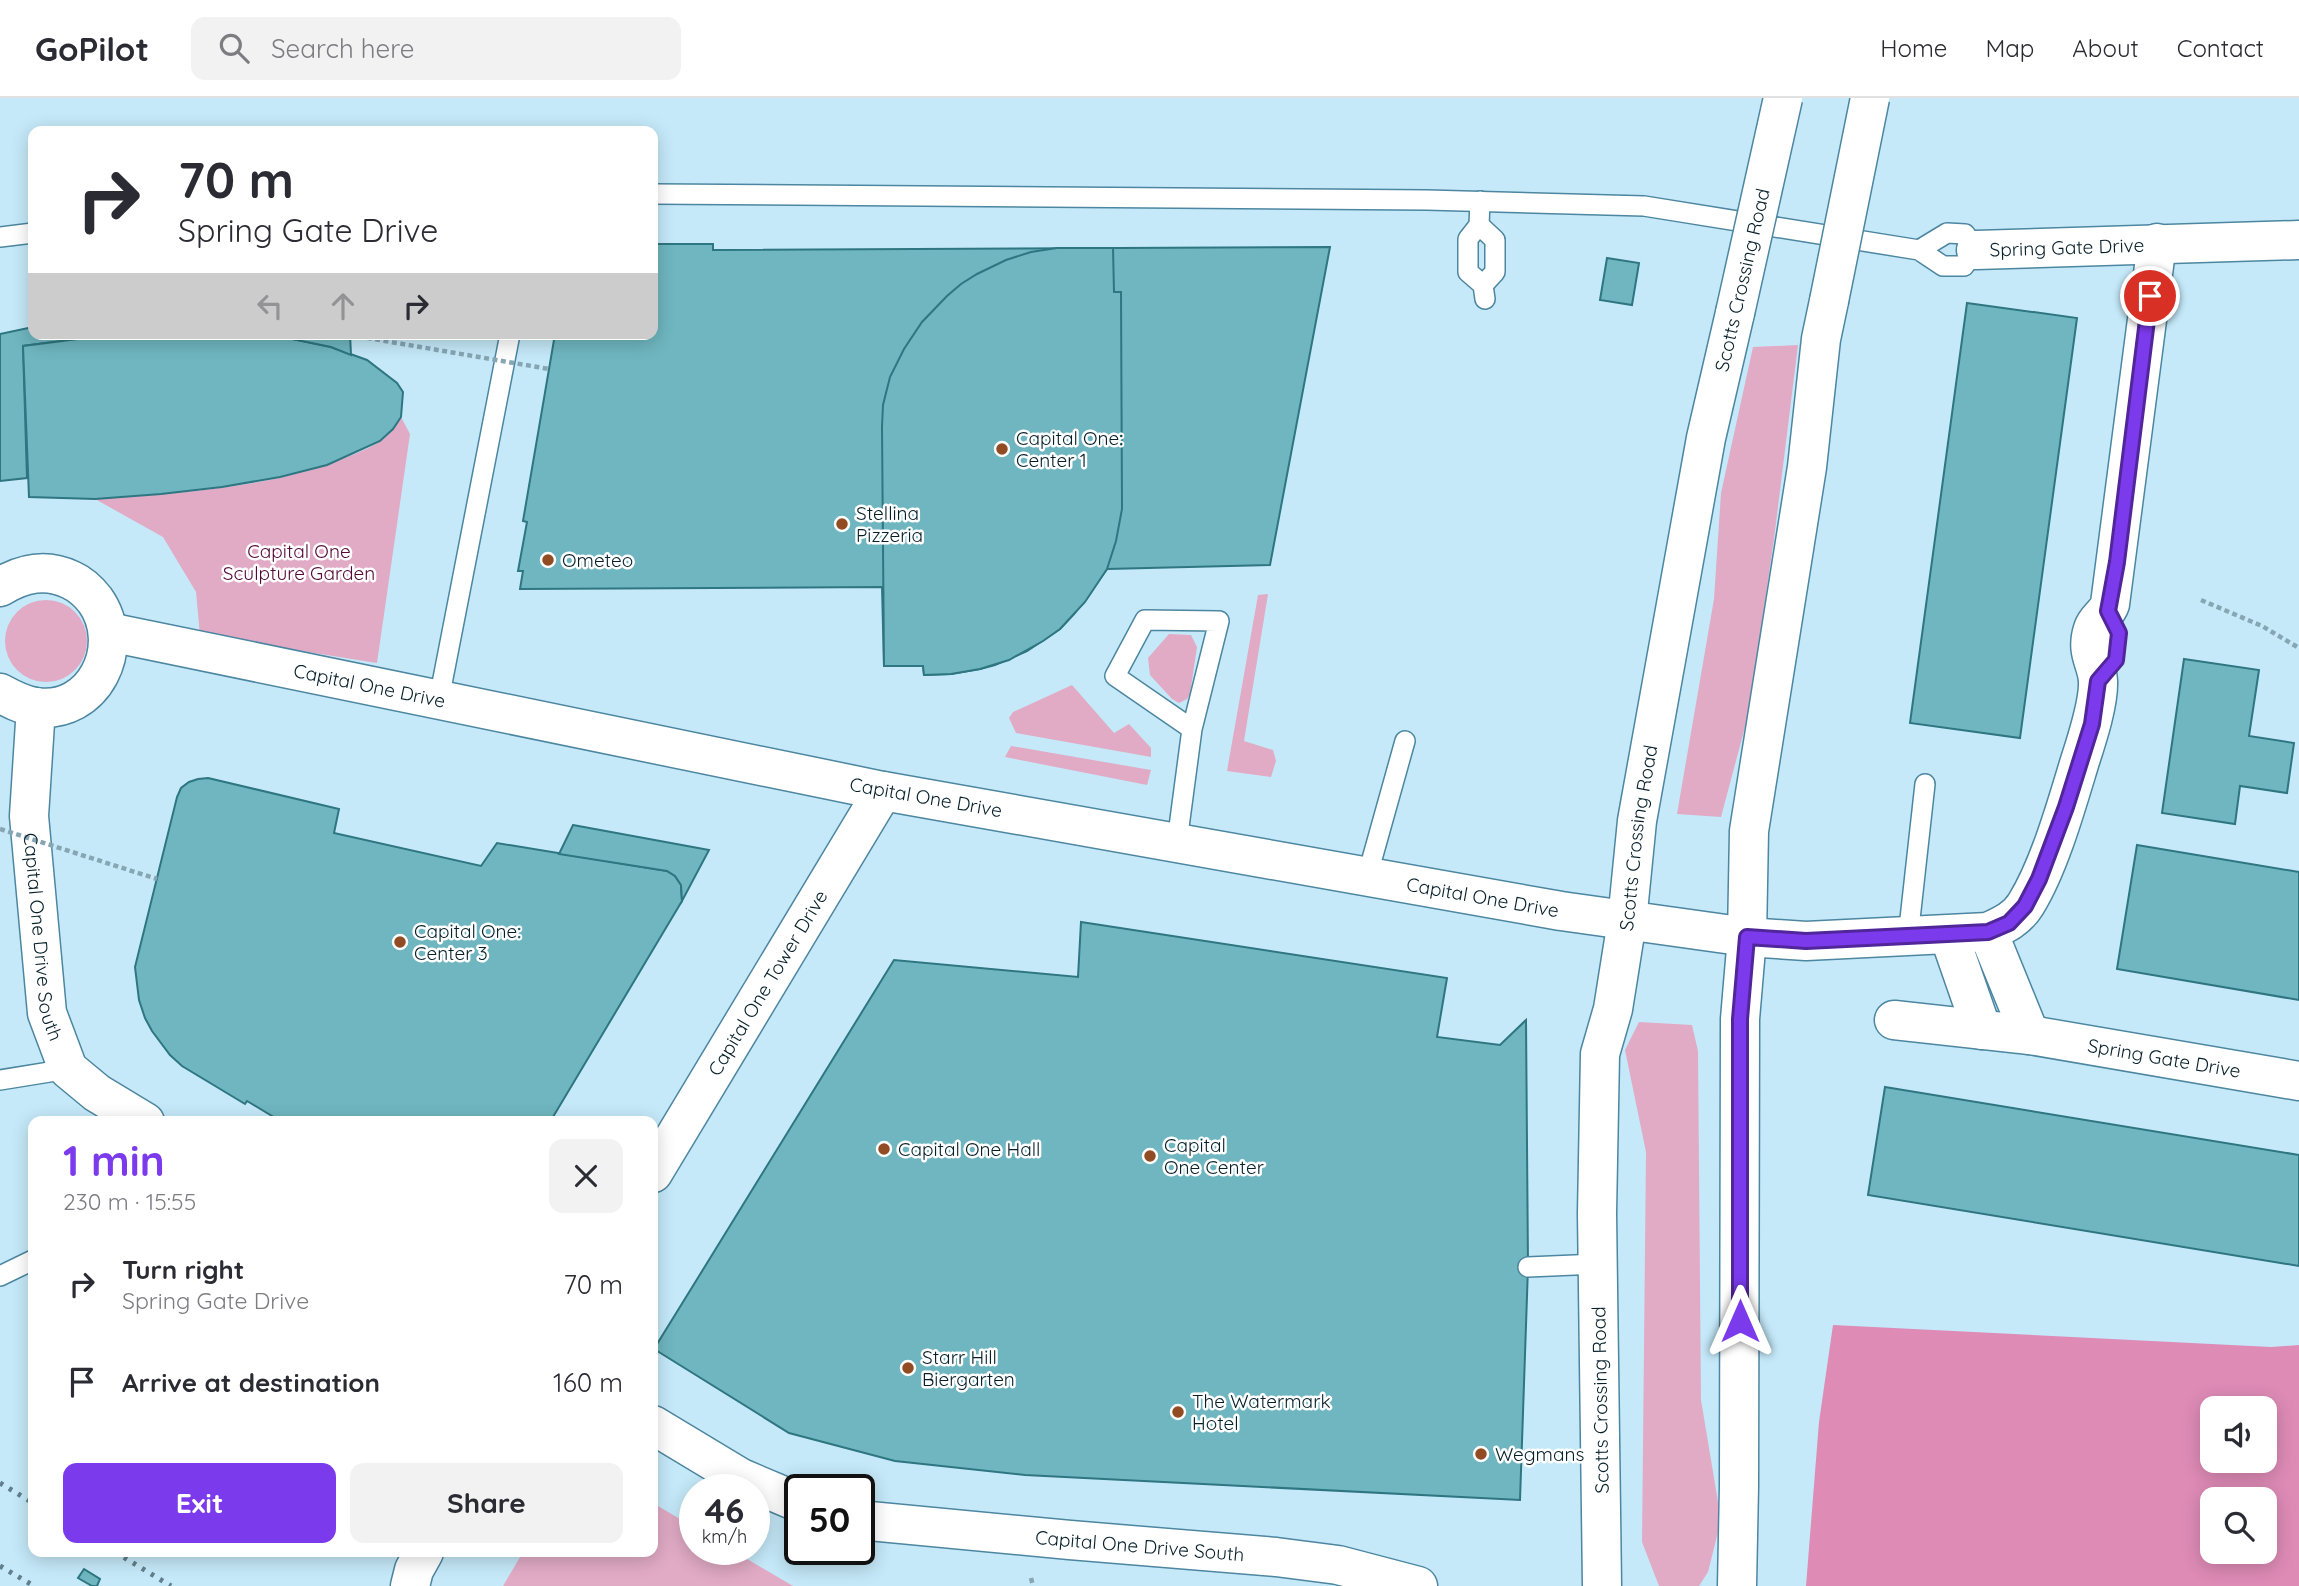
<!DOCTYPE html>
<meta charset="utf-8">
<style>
:root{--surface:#fff;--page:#f2f2f3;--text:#2b2b33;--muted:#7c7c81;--line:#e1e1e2;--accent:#7c3aed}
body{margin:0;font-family:Quicksand,sans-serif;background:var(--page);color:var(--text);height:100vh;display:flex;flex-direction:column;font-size:26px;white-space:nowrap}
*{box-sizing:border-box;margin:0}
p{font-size:23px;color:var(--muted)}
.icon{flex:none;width:38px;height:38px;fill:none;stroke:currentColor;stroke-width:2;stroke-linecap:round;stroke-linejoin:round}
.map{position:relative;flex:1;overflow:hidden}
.sheet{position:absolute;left:28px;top:1018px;width:630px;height:441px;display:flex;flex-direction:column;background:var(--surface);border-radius:14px;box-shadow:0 4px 18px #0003}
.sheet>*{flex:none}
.hud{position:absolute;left:28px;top:28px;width:630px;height:214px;border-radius:14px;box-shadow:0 4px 18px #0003;background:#fff;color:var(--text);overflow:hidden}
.tools{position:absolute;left:2200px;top:1298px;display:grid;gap:14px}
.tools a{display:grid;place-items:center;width:77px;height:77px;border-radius:14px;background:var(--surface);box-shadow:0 4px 18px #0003;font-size:35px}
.speed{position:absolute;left:679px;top:1376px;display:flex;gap:14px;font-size:35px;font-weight:700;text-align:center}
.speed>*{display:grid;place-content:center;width:91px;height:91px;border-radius:50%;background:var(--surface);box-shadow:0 4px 18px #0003;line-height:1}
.speed small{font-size:18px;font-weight:400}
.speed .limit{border:4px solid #111;border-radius:10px;background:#fff;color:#111}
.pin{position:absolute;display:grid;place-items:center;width:60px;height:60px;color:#fff;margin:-30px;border:4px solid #fff;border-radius:50%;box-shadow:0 2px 7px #0007}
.me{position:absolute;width:77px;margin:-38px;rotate:0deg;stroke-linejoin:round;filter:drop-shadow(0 0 5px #0008)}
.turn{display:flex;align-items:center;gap:24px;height:147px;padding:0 35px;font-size:32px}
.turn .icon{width:91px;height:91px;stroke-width:2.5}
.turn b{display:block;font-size:49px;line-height:60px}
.lanes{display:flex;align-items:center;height:66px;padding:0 35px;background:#0003;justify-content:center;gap:35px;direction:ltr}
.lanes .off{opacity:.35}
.round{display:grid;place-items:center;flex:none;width:74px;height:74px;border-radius:14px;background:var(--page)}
.overview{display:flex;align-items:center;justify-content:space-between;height:119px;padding:0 35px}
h1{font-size:42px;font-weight:800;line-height:52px;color:var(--accent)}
.cta{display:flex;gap:14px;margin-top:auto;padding:14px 35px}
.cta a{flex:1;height:80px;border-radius:14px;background:var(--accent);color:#fff;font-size:28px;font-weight:800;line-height:80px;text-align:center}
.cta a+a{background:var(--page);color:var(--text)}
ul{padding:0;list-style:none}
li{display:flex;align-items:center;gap:21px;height:98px;padding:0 35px}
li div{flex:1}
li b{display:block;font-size:26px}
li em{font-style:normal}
header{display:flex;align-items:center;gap:42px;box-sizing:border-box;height:98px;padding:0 35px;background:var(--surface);border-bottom:2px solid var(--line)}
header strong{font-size:33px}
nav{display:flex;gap:38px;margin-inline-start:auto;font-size:24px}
.search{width:490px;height:63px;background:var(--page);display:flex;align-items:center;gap:18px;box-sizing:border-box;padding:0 24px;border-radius:14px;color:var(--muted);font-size:26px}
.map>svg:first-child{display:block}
.green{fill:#e1abc5}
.forest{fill:#de8bb6;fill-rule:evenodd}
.building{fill:#6fb6c0;stroke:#2e7681;stroke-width:2}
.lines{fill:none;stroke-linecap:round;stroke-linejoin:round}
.lane-casing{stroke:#4c86a0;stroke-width:22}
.street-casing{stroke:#4c86a0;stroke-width:41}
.secondary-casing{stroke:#4c86a0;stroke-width:41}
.path{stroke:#86a6b4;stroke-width:4.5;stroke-dasharray:5 3.5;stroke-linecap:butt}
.lane{stroke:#fff;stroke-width:19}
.street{stroke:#fff;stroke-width:38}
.secondary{stroke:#fff;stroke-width:38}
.rail{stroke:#617f8c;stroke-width:5;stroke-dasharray:3.5 7;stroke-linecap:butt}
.secondary-bridge-casing{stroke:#4c86a0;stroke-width:41;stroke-linecap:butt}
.path-bridge{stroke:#86a6b4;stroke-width:4.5;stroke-dasharray:5 3.5;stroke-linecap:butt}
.secondary-bridge{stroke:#fff;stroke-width:38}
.route-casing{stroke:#51269a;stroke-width:18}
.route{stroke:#7c3aed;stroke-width:12}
.poi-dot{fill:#924c24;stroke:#fff;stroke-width:2.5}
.labels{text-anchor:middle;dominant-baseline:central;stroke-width:5;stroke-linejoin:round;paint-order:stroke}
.street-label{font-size:19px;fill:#061f29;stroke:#fff}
.poi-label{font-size:19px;fill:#061f29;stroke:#fff;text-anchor:start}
.park-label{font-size:19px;fill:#530838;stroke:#fff}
</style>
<header>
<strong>GoPilot</strong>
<div class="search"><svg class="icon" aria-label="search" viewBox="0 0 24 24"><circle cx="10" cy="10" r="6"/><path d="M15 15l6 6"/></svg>Search here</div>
<nav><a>Home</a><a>Map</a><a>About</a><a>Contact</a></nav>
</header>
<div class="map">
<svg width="2299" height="1488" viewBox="0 0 2299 1488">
<rect width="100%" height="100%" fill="#c5e9f9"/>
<g class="green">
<path d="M1798,247l-24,194 -25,173 -28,105 -44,-3 37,-215 7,-106 32,-146z"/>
<path d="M401,319l9,17 -33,229 -177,-28 -4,-43 -33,-55 -68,-38c82,-6 170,-10 247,-40 13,-5 28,-11 39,-18 9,-7 15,-15 20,-24z"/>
<path d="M1268,496l-24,147 29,9 3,11 -5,16 -44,-6 31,-176z"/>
<circle cx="46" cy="543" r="41"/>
<path d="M1169,536l22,1 6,12 -7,47 -3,5 -8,4 -7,-4 -22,-24 -2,-17z"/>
<path d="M1072,587l42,48 15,-9 22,24v9l-135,-24 -7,-15 4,-6z"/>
<path d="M1011,648l140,24 -4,15 -142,-28z"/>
<path d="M1639,924l53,3 6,26 3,349 20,120 -13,52 -9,14h-40l-17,-44 4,-390 -21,-102z"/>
<path d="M653,1405l42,25v21h35l63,37h-290l20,-34h130z"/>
</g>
<path class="forest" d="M1833,1227l438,22 28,-2v241h-493l13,-164zM2212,1311h52v52h-52zM2212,1402h52v52h-52z"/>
<g class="building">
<path d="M653,146h60v6l617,-3 -60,318 -163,4 -33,45 -14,15 -33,22 -32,14 -15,4 -29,5 -27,1 -1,-9h-39l-2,-79 -362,2 3,-18h-5l9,-49 -4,-1 32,-187h98z"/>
<path d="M1057,150h56l1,44h7l1,217 -6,32 -9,28 -22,33 -25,27 -17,12 -34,19 -29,9 -29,5 -27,1 -1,-9h-39l-2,-239 1,-22 7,-28 14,-28 18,-27 25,-26 14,-12 16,-10 29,-14 25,-8z"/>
<path d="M1607,160l32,5 -7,42 -32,-5z"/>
<path d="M1967,205l110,15 -57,420 -110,-15z"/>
<path d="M33,229v7h84l-94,12 4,132 -27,3v-147z"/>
<path d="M117,236h138l18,1 58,12 36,13 30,23 6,9 -2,25 -8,12 -13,12 -53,24 -47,12 -58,10 -61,7 -66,5 -66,-2 -6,-151z"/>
<path d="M255,236h95l1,21 -20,-8 -58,-12z"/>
<path d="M2184,561l75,11 -10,66 45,7 -7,50 -47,-7 -5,38 -73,-11z"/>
<path d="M208,680l131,31 -5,24 147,33 16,-23 170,28 8,5 6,9 1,16 -132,221h-268l-35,-21 -2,3 -63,-38 -12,-11 -18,-24 -7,-13 -6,-18 -4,-33 42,-170 4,-9 8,-6 9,-3z"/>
<path d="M573,727l136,25 -27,51 -1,-16 -6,-9 -8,-5 -108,-17z"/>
<path d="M2137,747l162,27v128l-182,-31z"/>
<path d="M1081,824l366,56 -10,59 63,8 26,-25 2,247 -8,233 -495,-25 -130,-14 -106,-28 -135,-84 240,-389 184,17z"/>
<path d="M1885,989l414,68v111l-431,-71z"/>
<path d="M84,1471l16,10 -3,7h-5l-14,-8z"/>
</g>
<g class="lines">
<g class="lane-casing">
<g id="lane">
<path d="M653,96l774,6 217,6 275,44 24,16h21l12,-16 -11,-16 -18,-1 -28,17"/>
<path d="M1480,103l-1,24 -11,14v33l15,13 2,14"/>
<path d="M1479,127l16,15v32l-12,13"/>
<path d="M0,139l33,-4"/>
<path d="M439,601l71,-365"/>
<path d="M1177,744l15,-113 27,-108 -74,-1 -30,56 77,53"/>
<path d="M1367,779l38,-136"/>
<path d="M1908,839l17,-153"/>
<path d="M0,982l68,-11"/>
<path d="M1528,1169l70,-3"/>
<path d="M0,1178l33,-16"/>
</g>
</g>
<g class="street-casing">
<g id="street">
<path id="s1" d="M1976,152l323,-10"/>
<path d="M0,489c23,-14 46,-19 71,-7 11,5 17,11 24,20 33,46 -1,116 -60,107 -13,-2 -24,-8 -35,-14"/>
<path id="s2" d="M109,534l774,159"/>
<path id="s3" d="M36,609l-7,109 18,197 21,56 29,24 48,29"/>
<path d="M1988,834l42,103"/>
<path d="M1949,837l33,95"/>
<path d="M1747,839l59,4 182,-9c15,-7 29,-13 38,-28 23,-37 40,-97 53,-140 7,-22 20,-60 19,-83 -1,-19 -13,-28 -5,-52 3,-10 14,-15 17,-25l47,-361"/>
<path id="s4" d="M1894,922l136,15 269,46"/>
<path d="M653,1327l88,53 59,25"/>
<path id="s5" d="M859,1422l211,20 206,17 62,8 80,21"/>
</g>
</g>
<g class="secondary-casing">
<g id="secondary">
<path id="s6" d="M653,1075l230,-382 678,120 186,26"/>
<path d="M410,1488l4,-16 10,-18"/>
<path id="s7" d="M1602,1488l-5,-373 3,-159 13,-45 14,-88 10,-100 69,-383 29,-125"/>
<path d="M1737,1488l2,-100 1,-467 7,-82 2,-106 58,-364 14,-128 8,-38"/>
</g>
</g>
<g class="path">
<path d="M2201,502l61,26 37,22"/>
<path d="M1031,1480l2,8"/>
</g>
<use href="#lane" class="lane"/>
<use href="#street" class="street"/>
<use href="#secondary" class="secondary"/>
<g class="rail">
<path d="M0,1385l33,20"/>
<path d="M115,1454l56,34"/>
<path d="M0,1468l34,20"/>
</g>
<g class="secondary-bridge-casing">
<g id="secondary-bridge">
<path d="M1829,203l41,-203"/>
<path d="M1735,215l48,-215"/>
</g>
</g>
<g class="path-bridge">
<path d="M350,237l199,34"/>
<path d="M0,731l157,50"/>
</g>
<use href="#secondary-bridge" class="secondary-bridge"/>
</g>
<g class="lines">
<g class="route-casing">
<path id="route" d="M1740,1223v-302l7,-82 59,4 182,-9 21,-9 16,-17 14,-27 27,-72 26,-83 6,-43 18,-21 3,-27 -11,-22 9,-49 33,-266"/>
</g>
<use href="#route" class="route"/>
</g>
<g class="poi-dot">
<circle cx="1002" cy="351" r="7"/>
<circle cx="842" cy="426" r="7"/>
<circle cx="548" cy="462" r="7"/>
<circle cx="400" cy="844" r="7"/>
<circle cx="884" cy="1051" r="7"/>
<circle cx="1150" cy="1058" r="7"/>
<circle cx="908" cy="1270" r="7"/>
<circle cx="1178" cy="1314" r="7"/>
<circle cx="1481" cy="1356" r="7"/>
</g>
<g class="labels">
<g class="street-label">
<text stroke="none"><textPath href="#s1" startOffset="91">Spring Gate Drive</textPath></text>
<text transform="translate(1742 182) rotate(-77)">Scotts Crossing Road</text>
<text stroke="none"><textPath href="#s2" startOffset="266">Capital One Drive</textPath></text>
<text transform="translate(926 699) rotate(10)">Capital One Drive</text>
<text stroke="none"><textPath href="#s7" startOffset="752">Scotts Crossing Road</textPath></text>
<text stroke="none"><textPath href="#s6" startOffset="1055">Capital One Drive</textPath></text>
<text stroke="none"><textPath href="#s3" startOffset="231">Capital One Drive South</textPath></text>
<text stroke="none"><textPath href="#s6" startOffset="222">Capital One Tower Drive</textPath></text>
<text stroke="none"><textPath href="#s4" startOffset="273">Spring Gate Drive</textPath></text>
<text transform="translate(1600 1302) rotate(-91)">Scotts Crossing Road</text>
<text stroke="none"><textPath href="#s5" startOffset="282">Capital One Drive South</textPath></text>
</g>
<g class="poi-label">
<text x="1016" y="340">Capital One:<tspan x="1016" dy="22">Center 1</tspan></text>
<text x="856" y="415">Stellina<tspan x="856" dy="22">Pizzeria</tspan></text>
<text x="562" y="462">Ometeo</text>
<text x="414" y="833">Capital One:<tspan x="414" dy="22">Center 3</tspan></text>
<text x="1164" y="1047">Capital<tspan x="1164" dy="22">One Center</tspan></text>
<text x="898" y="1051">Capital One Hall</text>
<text x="922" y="1259">Starr Hill<tspan x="922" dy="22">Biergarten</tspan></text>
<text x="1192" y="1303">The Watermark<tspan x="1192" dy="22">Hotel</tspan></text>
<text x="1495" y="1356">Wegmans</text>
</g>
<g class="park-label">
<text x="299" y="453">Capital One<tspan x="299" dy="22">Sculpture Garden</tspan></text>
</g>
</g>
</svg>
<div class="tools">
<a><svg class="icon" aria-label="sound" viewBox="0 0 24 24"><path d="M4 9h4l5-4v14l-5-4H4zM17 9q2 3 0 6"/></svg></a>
<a><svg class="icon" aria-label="search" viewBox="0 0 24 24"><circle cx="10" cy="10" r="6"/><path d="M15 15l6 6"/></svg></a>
</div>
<div class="speed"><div>46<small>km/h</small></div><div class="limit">50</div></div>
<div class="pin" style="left:2150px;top:198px;background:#d93025"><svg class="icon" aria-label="arrive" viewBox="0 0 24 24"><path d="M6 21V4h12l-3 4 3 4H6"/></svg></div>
<svg class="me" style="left:1740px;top:1223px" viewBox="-20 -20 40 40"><path d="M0-17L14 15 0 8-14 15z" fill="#7c3aed" stroke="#fff" stroke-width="4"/></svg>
<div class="hud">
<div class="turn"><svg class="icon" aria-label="right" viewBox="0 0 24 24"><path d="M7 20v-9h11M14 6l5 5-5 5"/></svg><div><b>70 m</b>Spring Gate Drive</div></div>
<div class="lanes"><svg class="icon off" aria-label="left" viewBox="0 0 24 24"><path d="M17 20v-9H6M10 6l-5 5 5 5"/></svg><svg class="icon off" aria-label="ahead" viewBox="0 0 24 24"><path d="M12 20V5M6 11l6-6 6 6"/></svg><svg class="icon" aria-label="right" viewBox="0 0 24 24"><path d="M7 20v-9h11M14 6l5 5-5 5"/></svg></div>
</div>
<section class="sheet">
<div class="overview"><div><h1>1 min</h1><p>230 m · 15:55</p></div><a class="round"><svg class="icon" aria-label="close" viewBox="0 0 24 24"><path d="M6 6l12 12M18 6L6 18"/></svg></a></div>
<ul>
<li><svg class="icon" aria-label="right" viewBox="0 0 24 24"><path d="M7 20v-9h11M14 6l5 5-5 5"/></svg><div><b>Turn right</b><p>Spring Gate Drive</p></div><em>70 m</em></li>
<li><svg class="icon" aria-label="arrive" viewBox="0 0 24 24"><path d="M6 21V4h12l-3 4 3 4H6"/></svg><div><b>Arrive at destination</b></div><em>160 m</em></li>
</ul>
<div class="cta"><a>Exit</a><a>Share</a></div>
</section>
</div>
